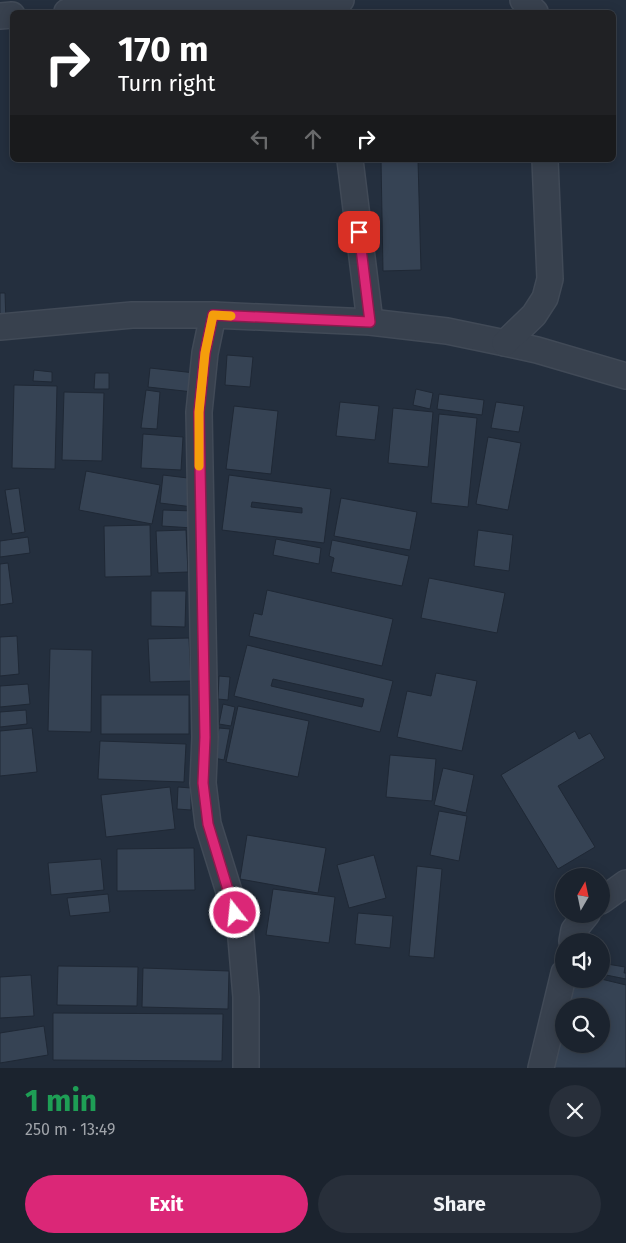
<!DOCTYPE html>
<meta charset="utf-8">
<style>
:root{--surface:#1b232e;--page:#282f3a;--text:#f1f3f6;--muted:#a0a4aa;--line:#39404a;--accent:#db2777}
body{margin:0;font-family:"Fira Sans",sans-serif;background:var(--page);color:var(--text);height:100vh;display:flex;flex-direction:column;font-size:19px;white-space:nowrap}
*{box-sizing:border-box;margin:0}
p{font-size:16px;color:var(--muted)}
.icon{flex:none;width:28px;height:28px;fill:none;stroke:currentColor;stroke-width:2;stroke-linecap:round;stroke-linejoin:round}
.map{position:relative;height:1068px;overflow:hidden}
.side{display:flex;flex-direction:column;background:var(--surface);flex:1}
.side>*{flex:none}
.banner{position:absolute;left:10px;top:10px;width:606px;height:152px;border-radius:8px;box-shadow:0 2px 12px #0003,0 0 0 1px var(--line);background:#202124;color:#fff;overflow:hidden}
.needle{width:32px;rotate:9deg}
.buttons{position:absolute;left:555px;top:868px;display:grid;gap:10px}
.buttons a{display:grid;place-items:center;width:55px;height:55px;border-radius:50%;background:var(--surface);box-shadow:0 2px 12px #0003,0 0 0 1px var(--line);font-size:25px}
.pin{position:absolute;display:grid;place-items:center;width:42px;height:42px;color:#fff;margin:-21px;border-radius:10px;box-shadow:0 2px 8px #0006}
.me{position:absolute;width:55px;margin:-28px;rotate:344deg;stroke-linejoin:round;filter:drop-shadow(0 0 4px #0008)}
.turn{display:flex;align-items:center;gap:18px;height:105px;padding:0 25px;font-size:22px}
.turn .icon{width:65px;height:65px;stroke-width:2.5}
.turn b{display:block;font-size:35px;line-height:42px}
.lanes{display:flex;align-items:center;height:48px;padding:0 25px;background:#0003;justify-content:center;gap:25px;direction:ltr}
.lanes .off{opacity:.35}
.round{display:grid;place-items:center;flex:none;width:52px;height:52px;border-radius:26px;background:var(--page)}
.summary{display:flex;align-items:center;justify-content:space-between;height:85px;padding:0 25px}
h1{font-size:30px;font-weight:700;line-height:38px;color:#1e9e55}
.button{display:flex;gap:10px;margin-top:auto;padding:10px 25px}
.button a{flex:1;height:58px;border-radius:30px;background:var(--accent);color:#fff;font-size:20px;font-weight:700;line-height:58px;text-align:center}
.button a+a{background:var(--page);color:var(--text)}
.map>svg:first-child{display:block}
.building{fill:#364354;stroke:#1f2835;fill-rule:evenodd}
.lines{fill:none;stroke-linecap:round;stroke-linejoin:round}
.minor-casing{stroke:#414a57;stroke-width:28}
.minor{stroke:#38414e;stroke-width:25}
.route-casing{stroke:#8e194d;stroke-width:12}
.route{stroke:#db2777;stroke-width:9}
.slow{stroke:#f59e0b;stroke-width:9}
</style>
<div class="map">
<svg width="626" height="1068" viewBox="0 0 626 1068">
<rect width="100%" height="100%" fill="#242f3e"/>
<g class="building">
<path d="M381,160h37l3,110 -38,1z"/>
<path d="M0,293h5l1,31h-6z"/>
<path d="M227,355l26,2 -3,30 -25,-2z"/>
<path d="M150,368l45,5 -2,19 -45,-5z"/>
<path d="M34,370l18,2v10l-19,-1z"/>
<path d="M95,373h14v16h-15z"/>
<path d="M14,385l43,1 -2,83 -43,-1z"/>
<path d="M416,389l17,4 -3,16 -17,-4z"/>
<path d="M146,390l14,2 -3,37 -16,-1z"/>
<path d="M64,392l40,1 -2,68 -40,-1z"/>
<path d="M439,394l45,6 -2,15 -45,-6z"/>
<path d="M340,402l39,4 -4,34 -39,-4z"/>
<path d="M496,402l28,4 -5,26 -28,-4z"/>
<path d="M234,406l44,5 -7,63 -45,-5z"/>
<path d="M393,408l40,4 -5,55 -40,-4z"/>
<path d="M439,414l38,4 -9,89 -37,-4z"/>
<path d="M143,434l40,3 -2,33 -40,-2z"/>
<path d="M488,437l33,6 -13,67 -32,-6z"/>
<path d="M86,471l74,14 -8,39 -73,-14z"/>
<path d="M163,475l33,4 -3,28 -33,-4z"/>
<path d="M229,475l102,14 -7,54 -102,-13zM252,502l50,6v5l-51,-6z"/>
<path d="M19,488l6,44 -13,2 -7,-44z"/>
<path d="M341,498l76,14 -7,38 -76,-14z"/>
<path d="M163,510l31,1 -1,17 -31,-2z"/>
<path d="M150,525l1,51 -46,1 -1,-51z"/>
<path d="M186,530l2,42 -30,1 -2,-42z"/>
<path d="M478,530l35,5 -4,36 -35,-5z"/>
<path d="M28,537l2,16 -30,4v-16z"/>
<path d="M276,539l45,9 -2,16 -46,-9z"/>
<path d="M332,540l77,16 -7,30 -71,-14 3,-14 -5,-2z"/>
<path d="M8,563l5,40 -13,2v-41z"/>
<path d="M429,578l76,15 -8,40 -76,-15z"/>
<path d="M267,590l126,29 -11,47 -133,-30 5,-23 8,2z"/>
<path d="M151,591h35l-1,36 -34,-1z"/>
<path d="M17,636l2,38 -19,2v-39z"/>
<path d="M189,638l2,43 -41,1 -2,-43z"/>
<path d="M247,645l146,36 -13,51 -146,-36zM273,679l91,20 -2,8 -91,-21z"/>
<path d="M50,649l42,1 -1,82 -43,-1z"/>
<path d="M436,673l41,8 -15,70 -65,-14 10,-46 24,5z"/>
<path d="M219,676l11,1 -2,23 -10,-1z"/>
<path d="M28,684l2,20 -30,3v-21z"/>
<rect x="101" y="695" width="88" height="39"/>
<path d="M223,704l12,3 -4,19 -12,-2z"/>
<path d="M238,706l71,15 -11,56 -72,-15z"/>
<path d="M26,710l1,14 -27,3v-15z"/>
<path d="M32,728l5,44 -37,4v-45z"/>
<path d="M219,728l11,1 -6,31 -10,-2z"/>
<path d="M575,731l4,8 11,-6 15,25 -47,28 37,61 -37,22 -57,-94z"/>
<path d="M100,741l86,3 -2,38 -86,-3z"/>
<path d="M390,755l46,4 -4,42 -46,-4z"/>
<path d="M443,768l31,7 -8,38 -32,-8z"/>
<path d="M170,787l5,42 -69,8 -5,-42z"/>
<path d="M178,787l13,1v22l-14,-1z"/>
<path d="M439,811l28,5 -8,45 -29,-6z"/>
<path d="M247,835l79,13 -8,45 -78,-14z"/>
<path d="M194,848l1,42 -78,1v-42z"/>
<path d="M374,855l12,43 -37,10 -12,-43z"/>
<path d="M101,859l3,31 -53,5 -3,-32z"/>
<path d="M417,866l25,3 -8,89 -25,-2z"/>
<path d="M273,889l62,8 -6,46 -63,-8z"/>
<path d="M108,894l2,18 -40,4 -3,-18z"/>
<path d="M358,913l35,3 -3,32 -35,-4z"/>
<path d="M601,963l24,4 -1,6h2v6l-25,-5z"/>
<path d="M58,966l80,1 -1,39 -80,-1z"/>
<path d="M143,968l86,3 -1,38 -86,-2z"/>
<path d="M31,975l3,41 -34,2v-41z"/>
<path d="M576,979h25l25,6v83h-74l12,-42v18h37v-38h-32z"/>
<path d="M53,1013l170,1 -1,47 -169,-1z"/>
<path d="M44,1026l4,29 -48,8v-30z"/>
</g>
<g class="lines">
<g class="minor-casing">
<g id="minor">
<path d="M523,0l12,12"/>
<path d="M67,12l274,-12"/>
<path d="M0,16l12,-1"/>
<path d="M350,160l20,162"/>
<path d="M213,315l-8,38 -6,59 6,325 -2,46 5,41 32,103 6,70v71"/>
<path d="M0,327l132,-12h81l157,7 77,9 58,12 32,7 89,26"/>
<path d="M505,343l29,-28 11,-17 5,-19 -5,-119"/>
<path d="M601,901l25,-18"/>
<path d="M572,941l2,-11 13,-16"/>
<path d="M541,1068l23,-95"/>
</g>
</g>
<use href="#minor" class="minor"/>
</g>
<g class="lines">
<g class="route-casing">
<path id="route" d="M235,913l-27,-89 -5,-41 2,-46 -6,-325 6,-59 8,-38 157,7 -11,-90"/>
</g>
<use href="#route" class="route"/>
<path class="slow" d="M199,466v-54l6,-59 8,-38 18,1"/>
</g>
</svg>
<div class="buttons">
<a><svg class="needle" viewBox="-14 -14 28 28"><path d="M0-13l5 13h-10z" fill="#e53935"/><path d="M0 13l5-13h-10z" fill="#a0a4aa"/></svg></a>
<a><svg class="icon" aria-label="sound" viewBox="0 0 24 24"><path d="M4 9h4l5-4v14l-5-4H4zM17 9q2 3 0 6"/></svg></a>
<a><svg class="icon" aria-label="search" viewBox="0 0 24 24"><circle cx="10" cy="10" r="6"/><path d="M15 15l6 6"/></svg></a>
</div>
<div class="pin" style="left:359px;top:232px;background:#d93025"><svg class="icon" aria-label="arrive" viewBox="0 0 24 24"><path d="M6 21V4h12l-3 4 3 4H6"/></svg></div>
<svg class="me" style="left:235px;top:913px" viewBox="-20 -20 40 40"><circle r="17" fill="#db2777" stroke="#fff" stroke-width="3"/><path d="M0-11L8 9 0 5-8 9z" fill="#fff"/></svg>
<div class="banner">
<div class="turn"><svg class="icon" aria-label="right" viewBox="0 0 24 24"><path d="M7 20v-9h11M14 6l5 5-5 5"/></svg><div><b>170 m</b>Turn right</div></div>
<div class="lanes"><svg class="icon off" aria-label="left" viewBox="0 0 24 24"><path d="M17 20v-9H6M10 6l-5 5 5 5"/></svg><svg class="icon off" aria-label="ahead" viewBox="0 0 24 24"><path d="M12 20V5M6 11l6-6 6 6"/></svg><svg class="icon" aria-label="right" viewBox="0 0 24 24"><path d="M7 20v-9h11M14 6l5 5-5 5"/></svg></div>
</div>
</div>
<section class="side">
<div class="summary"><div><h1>1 min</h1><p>250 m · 13:49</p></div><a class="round"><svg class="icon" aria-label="close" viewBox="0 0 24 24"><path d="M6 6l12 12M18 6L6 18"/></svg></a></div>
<div class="button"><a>Exit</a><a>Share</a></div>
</section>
